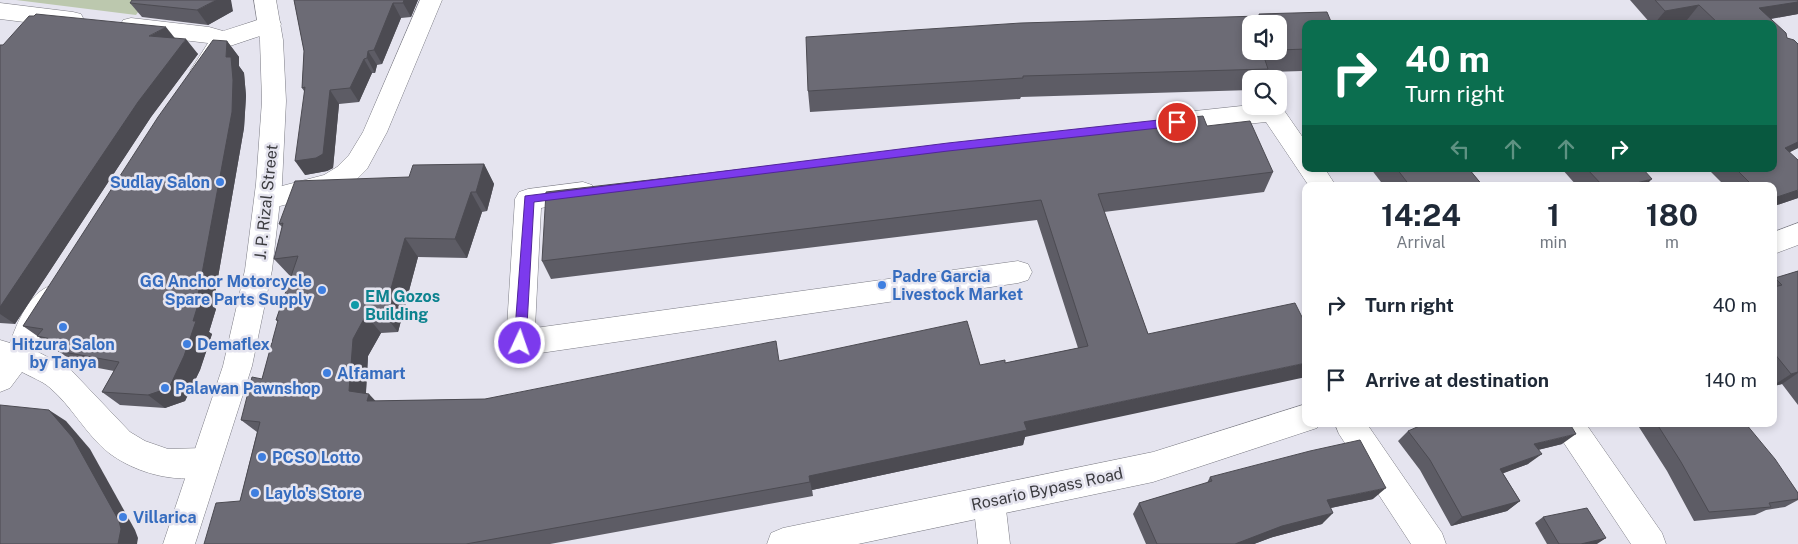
<!DOCTYPE html>
<style>
:root{--surface:#fff;--page:#f6f6f7;--text:#1f2937;--muted:#747a83}
body{margin:0;font-family:"Public Sans",sans-serif;background:var(--page);color:var(--text);height:100vh;display:flex;flex-direction:column;font-size:19px;white-space:nowrap}
*{box-sizing:border-box;margin:0}
p{font-size:16px;color:var(--muted)}
.icon{flex:none;width:28px;height:28px;fill:none;stroke:currentColor;stroke-width:2;stroke-linecap:round;stroke-linejoin:round}
.map{position:relative;flex:1;overflow:hidden}
.drawer{position:absolute;left:1302px;top:182px;width:475px;height:245px;display:flex;flex-direction:column;background:var(--surface);border-radius:10px;box-shadow:0 2px 8px #0003}
.drawer>*{flex:none}
.top-card{position:absolute;left:1302px;top:20px;width:475px;height:152px;border-radius:10px;box-shadow:0 2px 8px #0003;background:#0b6e4f;color:#fff;overflow:hidden}
.controls{position:absolute;left:1242px;top:15px;display:grid;gap:10px}
.controls a{display:grid;place-items:center;width:45px;height:45px;border-radius:10px;background:var(--surface);box-shadow:0 2px 8px #0003;font-size:25px}
.pin{position:absolute;display:grid;place-items:center;width:42px;height:42px;color:#fff;margin:-21px;border:2px solid #fff;border-radius:50%;box-shadow:0 1px 5px #0007}
.me{position:absolute;width:55px;margin:-28px;rotate:3deg;stroke-linejoin:round;filter:drop-shadow(0 0 4px #0008)}
.turn{display:flex;align-items:center;gap:18px;height:105px;padding:0 20px;font-size:22px}
.turn .icon{width:65px;height:65px;stroke-width:2.5}
.turn b{display:block;font-size:35px;line-height:42px}
.lanes{display:flex;align-items:center;height:48px;padding:0 20px;background:#0003;justify-content:center;gap:25px;direction:ltr}
.lanes .off{opacity:.35}
.eta{display:flex;justify-content:space-evenly;align-items:center;height:85px;text-align:center}
.eta b{font-size:30px;font-weight:700;line-height:35px}
ul{padding:0;list-style:none}
li{display:flex;align-items:center;gap:15px;height:75px;padding:0 20px}
li div{flex:1}
li b{display:block;font-size:19px}
li em{font-style:normal}
.map>svg:first-child{display:block}
.green{fill:#bcc8ae}
.lines{fill:none;stroke-linecap:round;stroke-linejoin:round}
.minor-casing{stroke:#7c7c85;stroke-width:1}
.major-casing{stroke:#7c7c85;stroke-width:1}
.minor{fill:#fff;fill-rule:evenodd}
.major{fill:#fff;fill-rule:evenodd}
.wall{fill:#5d5c65;fill-rule:evenodd}
.shaded-wall{fill:#4c4b52}
.building{fill:#6c6b75;stroke:#4c4b52}
.route{fill:#7c3aed;stroke:#51269a}
.shop-dot{fill:#3f7fe0;stroke:#e5e4ef;stroke-width:2}
.culture-dot{fill:#0f9aa8;stroke:#e5e4ef;stroke-width:2}
.labels{text-anchor:middle;dominant-baseline:central;stroke-width:5;stroke-linejoin:round;paint-order:stroke}
.shop-label{font-size:16px;font-weight:bold;fill:#366cbe;stroke:#e5e4ef;text-anchor:start}
.street-label{font-size:16px;fill:#3c3c40;stroke:#e5e4ef}
.culture-label{font-size:16px;font-weight:bold;fill:#0d838f;stroke:#e5e4ef;text-anchor:start}
</style>
<div class="map">
<svg width="1798" height="544" viewBox="0 0 1798 544">
<rect width="100%" height="100%" fill="#e5e4ef"/>
<path class="green" d="M16,0h131l-11,15z"/>
<g class="lines">
<g class="minor-casing">
<g id="minor">
<path d="M420,0h22l-55,132 -20,37 -12,12 -15,10 -72,18 -9,-3 -4,-7 4,-7 65,-17 13,-8 12,-12 14,-23z"/>
<path d="M0,3l73,9 8,2 3,6 -3,6 -8,2 -73,-9z"/>
<path d="M270,16l8,2 3,6 -3,6 -48,16 -20,31 -8,3 -8,-3 -4,-6 18,-28 -77,-9 -8,-2 -3,-6 3,-6 8,-2 78,9 14,4z"/>
<path d="M1251,105l30,1 25,36v27h19l11,17h-27l-43,-64 -99,10 -9,-2 -3,-7 3,-7 9,-2z"/>
<path d="M583,182l9,3 4,7 -4,7 -51,9 -6,120 483,-67 10,3 4,8 -4,8 -10,3 -498,73 -10,-4 -4,-9 9,-144 4,-7 9,-3z"/>
<path d="M50,286l10,4 4,8 -23,36 -5,17 33,17 61,64 15,9 23,8 36,-1 11,5 5,10 -5,10c-33,13 -78,1 -106,-20 -23,-18 -37,-47 -60,-66 -7,-6 -18,-10 -27,-15l-12,16 -10,4v-52l10,3c7,-20 19,-50 40,-57z"/>
<path d="M1335,424h32l75,109 4,11h-35l-72,-110z"/>
<path d="M1554,424h32l76,109 4,11h-35l-73,-110z"/>
<path d="M989,486l11,4 5,11 5,43h-32l-5,-43 5,-11z"/>
</g>
</g>
<g class="major-casing">
<g id="major">
<path d="M254,0h22l7,40 3,61 -4,83 -10,86 -20,96 -57,178h-32l60,-178 22,-96 11,-86 6,-83 -2,-61z"/>
<path d="M1798,223v22l-24,9v-22z"/>
<path d="M1306,404v20h12l-1,4 -164,54 -295,62h-91l4,-11 12,-5 370,-76z"/>
</g>
</g>
<use href="#minor" class="minor"/>
<use href="#major" class="major"/>
</g>
<g class="wall">
<path d="M294,0h124l-7,17 -10,1 -19,46 -5,1 -2,8h-3l-13,29 -20,2 -6,64 -6,3 -22,4 -1,-84 -2,-3 2,-37z"/>
<path d="M1630,0h168v14l-27,5 16,19 11,6v104l-8,4 8,46 -24,8v-20h-49l-17,-17h66v-145h-83l-4,-4 -24,4h-12z"/>
<path d="M130,3l103,8 -25,14 -66,-8z"/>
<path d="M1259,14l47,10v53l-4,-6 -35,1 -3,7h-13v11l-230,7 -1,2 -210,13 -2,-21 450,-75zM1279,24v27h-28z"/>
<path d="M175,38l23,16 -47,63 -136,207 -15,-1v-278z"/>
<path d="M227,41l12,16v9l5,7 2,23 -2,32 -31,178 3,3 -7,23 3,2 -12,36 -15,31 -20,7 -45,-3 -18,-13 12,-21 -37,-7 -19,-13 1,-1 -3,-1 -33,-23z"/>
<path d="M1207,126l66,46 -9,20 -160,20 44,122 -123,103 -2,8 -211,45 1,6 -263,48h-346l36,-43 17,-69 -16,-12 21,-41 16,-57 -2,-2 15,-43 -17,-18 8,-32 -3,-3 130,-47 75,-13 10,20 -7,27 -5,1 -15,46 -49,-1 -20,75 -17,1 -13,23 -2,37 9,8 110,-2 295,-38 200,4 25,-2 73,-15 -41,-128 -486,59 -9,-18z"/>
<path d="M1371,169h98l14,17h-99z"/>
<path d="M1562,169h81l2,17h-68z"/>
<path d="M1798,271v134l-16,-21 -8,2v-107z"/>
<path d="M1637,424h109l52,69v7l-13,7 -19,3 -11,5 -61,6 -27,-50z"/>
<path d="M1408,431l154,13 -24,6 -10,14 -25,9 17,28 -13,10 -56,15 -31,-56 -22,-29z"/>
<path d="M1210,477l163,22 -42,9 -9,16 -49,13 -19,7h-108l-13,-30 6,-11 68,-20z"/>
<path d="M1543,517l63,21 -11,6h-48l-12,-21z"/>
</g>
<g class="shaded-wall">
<path d="M216,0h15l2,11 -25,14 -11,-15z"/>
<path d="M404,0h14l-7,17 -8,-14z"/>
<path d="M1798,2v12l-52,9 13,-15z"/>
<path d="M393,3l8,15 -19,46 -8,-14z"/>
<path d="M1699,5l-12,15 -24,4h-9l11,-13z"/>
<path d="M166,27l12,15 -29,-6z"/>
<path d="M186,39l12,15 -47,63 -136,207 -15,-10v-7l138,-205z"/>
<path d="M227,41l12,16v9l5,7 2,23 -2,32 -31,178 3,3 -7,23 3,2 -12,36 -15,31 -20,7 -17,-13 45,-74 5,-26 28,-238z"/>
<path d="M368,51l9,14 -2,8 -8,-15z"/>
<path d="M364,59l8,14 -13,29 -9,-14z"/>
<path d="M330,90l9,14 -6,64 -6,3 -22,4 -10,-14z"/>
<path d="M1798,142v6l-24,12 11,-12z"/>
<path d="M484,164l10,20 -7,27 -11,-19z"/>
<path d="M1652,179l-7,7h-20z"/>
<path d="M1798,190v8l-24,8v-8z"/>
<path d="M471,192l11,20 -15,46 -12,-19z"/>
<path d="M405,238l13,19 -20,75 -14,-18z"/>
<path d="M366,315l15,18 -13,23 -3,51 -16,-16 4,-52z"/>
<path d="M1306,363v14l-281,60 -2,8 -211,45 1,6 -4,-20 215,-54z"/>
<path d="M1798,372v1l-16,11 -8,2v-1l17,-11z"/>
<path d="M369,394l15,16 -17,-9z"/>
<path d="M49,410l17,11 24,28 45,81 3,8 -1,6h-19z"/>
<path d="M1576,434l-14,10 -41,10 13,-10z"/>
<path d="M1542,454l-14,10 -40,15 12,-10z"/>
<path d="M1386,488l-13,11 -57,12 11,-11z"/>
<path d="M1520,501l-13,10 -56,15 11,-9z"/>
<path d="M1333,513l-11,11 -49,13 -19,7h-19l47,-18z"/>
<path d="M1606,538l-9,6h-16z"/>
</g>
<g class="building">
<path d="M132,0h84l-19,10 -67,-7z"/>
<path d="M294,0h110l-1,3h-10l-19,47 -6,1 -1,7 -3,1 -14,29 -20,2 -7,64 -7,4 -21,3 10,-74 -3,1 2,-37z"/>
<path d="M1655,0h143v2l-39,6 27,25 1,5 7,2 4,4v98l-13,6 13,12v30l-24,8v-12h-21l-17,-17h38v-145h-55l-20,-19 -34,6z"/>
<path d="M1327,12l5,12h-26v25l-27,1v-26h-28v27h11l6,18 -245,7v2l-215,13 -2,-54 215,-14 239,-7 -1,-2z"/>
<path d="M36,14l130,13 -17,9 37,3 -48,63 -138,205v-262h3l26,-29h5z"/>
<path d="M213,40l14,1 -1,16h5l2,23 -1,32 -34,183h3l-8,26h3l-12,35 -15,32 -21,7 -46,-3 17,-30 -61,-11 7,-9 -28,-6 6,-7 -20,-3 135,-209z"/>
<path d="M1203,116l4,10 43,-5 23,51 -175,22 50,140 147,-31 11,22v38l-282,59 3,8 -218,46 1,6 -344,62h-262l12,-41 24,-2 20,-79 -19,-2 11,-43 10,2 16,-59h-2l22,-64 -24,3 9,-36 -4,1 16,-43 114,-4 4,-12 71,-1 -8,28h-5l-16,47 -50,-1 -21,76 -18,1 -13,24 -4,52 20,3 -2,7 118,-2 291,-58 3,20 188,-40 13,44 25,-5v3l83,-17 -47,-146 -499,61 4,-69z"/>
<path d="M1397,169h72l14,17h-73z"/>
<path d="M1587,169h56l9,10 -27,7h-22z"/>
<path d="M1798,271v101l-7,2 -17,-21v-66l8,-2 -7,-7z"/>
<path d="M0,405l49,5 24,28 46,83 2,8 -3,15h-118z"/>
<path d="M1424,424h146l6,10 -42,10 8,10 -42,15 20,32 -58,16 -32,-57 -22,-29z"/>
<path d="M1657,424h89l29,35 23,34v6l-29,4 2,4 -62,5 -28,-50z"/>
<path d="M1360,440l26,48 -59,12 6,13 -51,13 -47,18h-78l-18,-41 73,-22 -2,-4 100,-26z"/>
<path d="M1587,508l19,30 -25,6h-22l-16,-27z"/>
</g>
<path class="route" d="M1177,118l5,4 -5,4 -229,25 -414,51 -8,141 -1,3 -5,2 -4,-2 -2,-3 11,-147 423,-53z"/>
<g class="shop-dot">
<circle cx="220" cy="182" r="5"/>
<circle cx="882" cy="285" r="5"/>
<circle cx="322" cy="290" r="5"/>
<circle cx="63" cy="327" r="5"/>
<circle cx="187" cy="344" r="5"/>
<circle cx="327" cy="373" r="5"/>
<circle cx="165" cy="388" r="5"/>
<circle cx="262" cy="457" r="5"/>
<circle cx="255" cy="493" r="5"/>
<circle cx="123" cy="517" r="5"/>
</g>
<circle class="culture-dot" cx="355" cy="305" r="5"/>
<g class="labels">
<g class="shop-label">
<text x="210" y="182" text-anchor="end">Sudlay Salon</text>
<text x="892" y="276">Padre Garcia<tspan x="892" dy="18">Livestock Market</tspan></text>
<text x="312" y="281" text-anchor="end">GG Anchor Motorcycle<tspan x="312" dy="18">Spare Parts Supply</tspan></text>
<text x="63" y="344" text-anchor="middle">Hitzura Salon<tspan x="63" dy="18">by Tanya</tspan></text>
<text x="197" y="344">Demaflex</text>
<text x="337" y="373">Alfamart</text>
<text x="175" y="388">Palawan Pawnshop</text>
<text x="272" y="457">PCSO Lotto</text>
<text x="265" y="493">Laylo's Store</text>
<text x="133" y="517">Villarica</text>
</g>
<g class="street-label">
<text transform="translate(266 202) rotate(-84)">J. P. Rizal Street</text>
<text transform="translate(1047 489) rotate(-12)">Rosario Bypass Road</text>
</g>
<g class="culture-label">
<text x="365" y="296">EM Gozos<tspan x="365" dy="18">Building</tspan></text>
</g>
</g>
</svg>
<div class="controls">
<a><svg class="icon" aria-label="sound" viewBox="0 0 24 24"><path d="M4 9h4l5-4v14l-5-4H4zM17 9q2 3 0 6"/></svg></a>
<a><svg class="icon" aria-label="search" viewBox="0 0 24 24"><circle cx="10" cy="10" r="6"/><path d="M15 15l6 6"/></svg></a>
</div>
<div class="pin" style="left:1177px;top:122px;background:#d93025"><svg class="icon" aria-label="arrive" viewBox="0 0 24 24"><path d="M6 21V4h12l-3 4 3 4H6"/></svg></div>
<svg class="me" style="left:520px;top:343px" viewBox="-20 -20 40 40"><circle r="17" fill="#7c3aed" stroke="#fff" stroke-width="3"/><path d="M0-11L8 9 0 5-8 9z" fill="#fff"/></svg>
<div class="top-card">
<div class="turn"><svg class="icon" aria-label="right" viewBox="0 0 24 24"><path d="M7 20v-9h11M14 6l5 5-5 5"/></svg><div><b>40 m</b>Turn right</div></div>
<div class="lanes"><svg class="icon off" aria-label="left" viewBox="0 0 24 24"><path d="M17 20v-9H6M10 6l-5 5 5 5"/></svg><svg class="icon off" aria-label="ahead" viewBox="0 0 24 24"><path d="M12 20V5M6 11l6-6 6 6"/></svg><svg class="icon off" aria-label="ahead" viewBox="0 0 24 24"><path d="M12 20V5M6 11l6-6 6 6"/></svg><svg class="icon" aria-label="right" viewBox="0 0 24 24"><path d="M7 20v-9h11M14 6l5 5-5 5"/></svg></div>
</div>
<section class="drawer">
<div class="eta">
<div><b>14:24</b><p>Arrival</p></div>
<div><b>1</b><p>min</p></div>
<div><b>180</b><p>m</p></div>
</div>
<ul>
<li><svg class="icon" aria-label="right" viewBox="0 0 24 24"><path d="M7 20v-9h11M14 6l5 5-5 5"/></svg><div><b>Turn right</b></div><em>40 m</em></li>
<li><svg class="icon" aria-label="arrive" viewBox="0 0 24 24"><path d="M6 21V4h12l-3 4 3 4H6"/></svg><div><b>Arrive at destination</b></div><em>140 m</em></li>
</ul>
</section>
</div>
